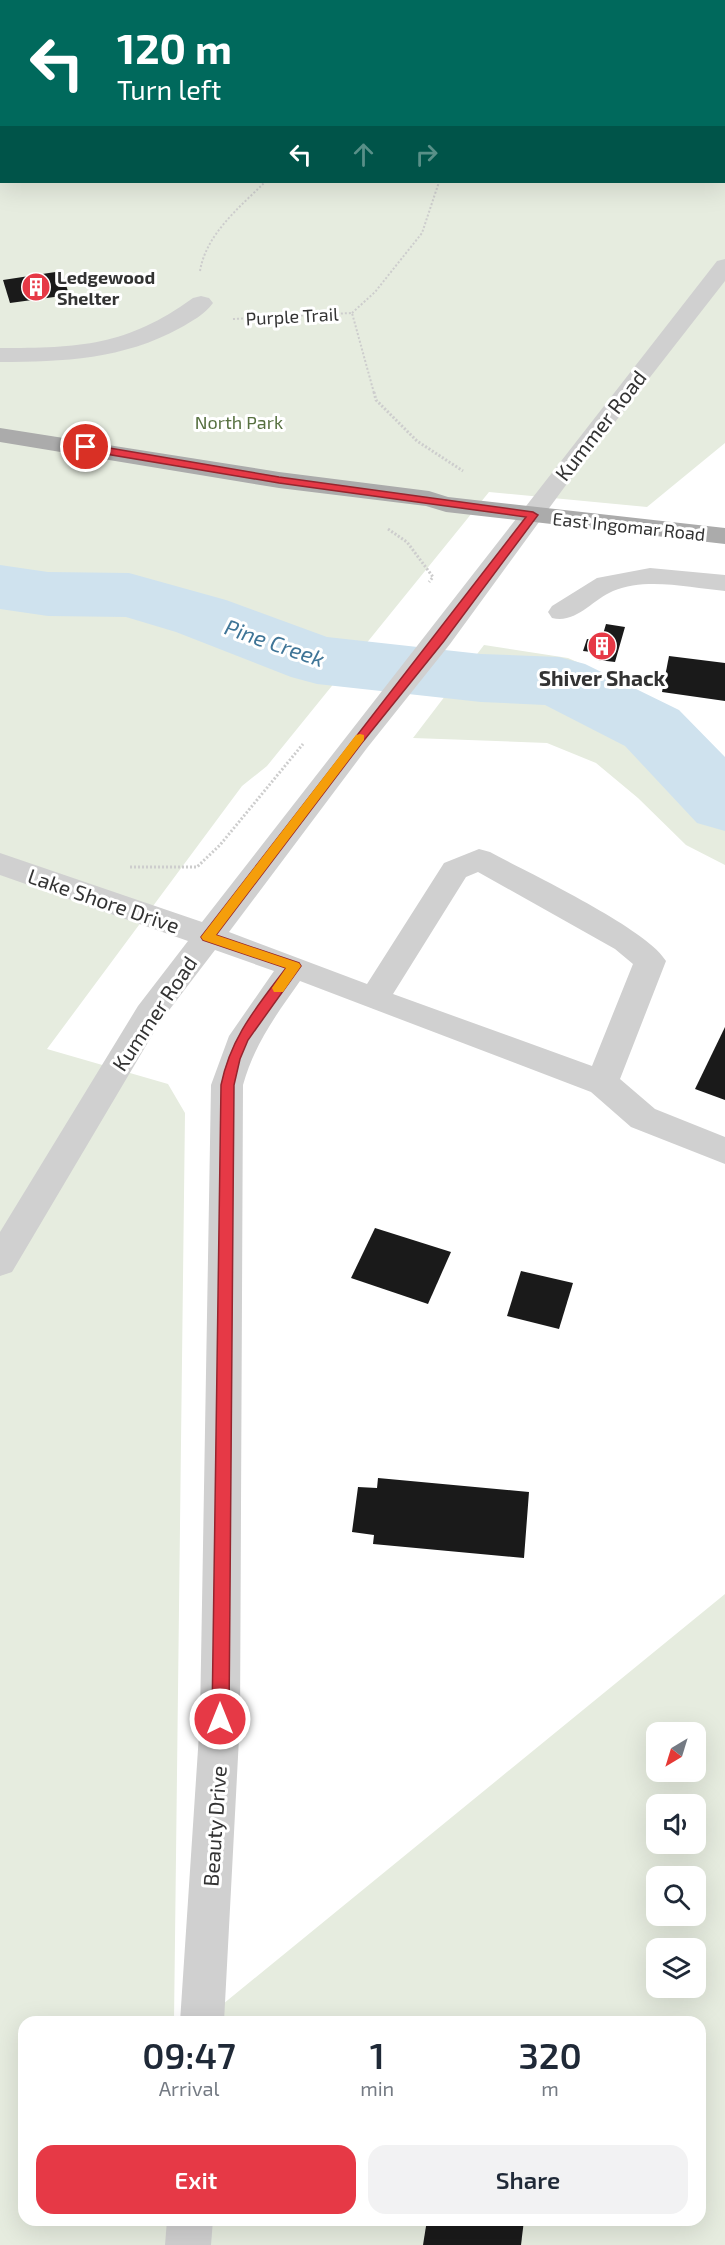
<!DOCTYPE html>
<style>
:root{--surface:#fff;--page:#f2f2f3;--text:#1f2937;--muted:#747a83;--accent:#e63946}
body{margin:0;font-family:"Exo 2",sans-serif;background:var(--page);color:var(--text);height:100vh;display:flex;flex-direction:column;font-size:22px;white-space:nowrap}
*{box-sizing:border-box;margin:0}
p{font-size:20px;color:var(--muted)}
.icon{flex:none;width:33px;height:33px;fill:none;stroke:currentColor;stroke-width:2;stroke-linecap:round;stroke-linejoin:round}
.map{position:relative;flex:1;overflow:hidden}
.side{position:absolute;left:18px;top:2016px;width:688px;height:210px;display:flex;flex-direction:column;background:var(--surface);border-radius:18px;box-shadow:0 6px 24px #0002}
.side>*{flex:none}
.top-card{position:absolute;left:0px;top:0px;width:726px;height:183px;box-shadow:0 6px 24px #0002;background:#00695c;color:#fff;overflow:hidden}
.needle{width:39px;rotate:218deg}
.buttons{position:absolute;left:646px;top:1722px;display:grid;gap:12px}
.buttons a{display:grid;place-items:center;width:60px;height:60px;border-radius:12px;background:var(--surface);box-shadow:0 6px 24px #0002;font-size:30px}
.pin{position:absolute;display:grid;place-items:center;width:51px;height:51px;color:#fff;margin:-26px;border:3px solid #fff;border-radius:50%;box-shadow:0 2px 6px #0007}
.me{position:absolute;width:66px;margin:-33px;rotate:0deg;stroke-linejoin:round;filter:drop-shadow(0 0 4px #0008)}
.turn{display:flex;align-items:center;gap:21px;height:126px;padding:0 18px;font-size:27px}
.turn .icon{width:78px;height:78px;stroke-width:2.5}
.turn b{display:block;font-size:42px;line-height:51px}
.lanes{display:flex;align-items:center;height:57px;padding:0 18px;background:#0003;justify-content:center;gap:30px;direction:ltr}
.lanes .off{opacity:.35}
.eta{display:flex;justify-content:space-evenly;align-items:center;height:102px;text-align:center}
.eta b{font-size:36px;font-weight:600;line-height:42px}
.button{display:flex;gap:12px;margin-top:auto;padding:12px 18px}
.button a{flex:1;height:69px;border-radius:18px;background:var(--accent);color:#fff;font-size:24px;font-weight:600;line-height:69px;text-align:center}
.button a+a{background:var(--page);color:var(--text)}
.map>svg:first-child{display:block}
.green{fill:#e6ecdf;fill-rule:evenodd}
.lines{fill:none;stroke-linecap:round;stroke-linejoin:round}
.river{fill:#cfe2ee;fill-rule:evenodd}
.building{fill:#1a1a1a}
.path-far1{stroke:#cdcdcd;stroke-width:2;stroke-dasharray:2 2;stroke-linecap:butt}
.path{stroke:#cdcdcd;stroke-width:3;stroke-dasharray:2 2;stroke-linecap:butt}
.minor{fill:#d0d0d0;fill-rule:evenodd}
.major{fill:#ababab;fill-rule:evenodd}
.route{fill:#e63946;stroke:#96252e;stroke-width:1.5}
.slow{fill:#f59e0b}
.labels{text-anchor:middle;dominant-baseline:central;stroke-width:6;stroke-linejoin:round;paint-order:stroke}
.far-poi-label{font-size:18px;font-weight:bold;fill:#333;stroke:#fff;text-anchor:start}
.far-street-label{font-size:18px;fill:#333;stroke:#fff}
.far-park-label{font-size:18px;fill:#56703f;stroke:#fff}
.street-label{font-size:21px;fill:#333;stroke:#fff}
.poi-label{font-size:21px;font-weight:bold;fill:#333;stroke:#fff}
.water-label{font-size:22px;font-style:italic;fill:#3f7597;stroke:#fff}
</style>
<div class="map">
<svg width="725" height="2245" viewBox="0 0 725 2245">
<rect width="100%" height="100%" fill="#fff"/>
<g class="green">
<path d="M0,0h725v443l-78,64 -158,-15 -222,274 -25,20 -195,263 121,35 17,29 -11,909h-150v198h676v-198h-499l524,-428v651h-725zM2,2h722v180h-722zM657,1732h39v40h-39zM657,1804h39v40h-39zM657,1876h39v40h-39zM657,1948h39v40h-39z"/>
<path d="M484,645l84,13 57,25 50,35 50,41v106l-39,-20 -48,-47 -42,-35 -49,-20 -134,-5z"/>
</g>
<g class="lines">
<path class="river" d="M0,565l48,7 81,1 97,27 101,37 154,17 78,3 26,7 94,46 46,47v74l-28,-8 -72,-77 -80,-41 -64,-3 -164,-18 -26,-7 -115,-45 -50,-15 -78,-1 -48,-7z"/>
</g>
<g class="building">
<path d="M62,271l7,24 -59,8 -7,-23z"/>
<path d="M606,624l19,3 -10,35 -17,-2 2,-7 -17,-2 4,-12 14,2z"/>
<path d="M669,656l56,7v38l-63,-9z"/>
<path d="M725,1027v73l-30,-11z"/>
<path d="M375,1228l76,24 -23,52 -77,-26z"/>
<path d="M521,1271l52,12 -14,46 -52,-13z"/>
<path d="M378,1478l151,14 -5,66 -151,-14 1,-9 -22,-3 6,-45 19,1z"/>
<path d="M427,2220h97l-3,25h-98z"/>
</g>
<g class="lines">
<g class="path-far1">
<path d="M476,2l2,-2"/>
<path d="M200,271c6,-37 40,-64 65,-89"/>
<path d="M352,313l23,-21 47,-59 17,-51"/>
<path d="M233,319l119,-6 22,80"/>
</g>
<g class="path">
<path d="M374,392l2,8 41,41 46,30"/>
<path d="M388,529l19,13 26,35 -4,5"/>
<path d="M130,867h67l23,-22 83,-101"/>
</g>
<g class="minor">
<path d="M725,259v22l-159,204 -116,159 -83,104 -138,184 138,52 77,-121 35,-14 11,3c37,20 158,77 176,109l-46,118 35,30 70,28v27l-94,-37 -40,-35 -291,-111c-24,34 -46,64 -57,104l-3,634 -16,303h-44l20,-303 11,-634 18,-49 45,-65 -59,-21 -55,72 -148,250 -12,4v-44l138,-226 50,-65 -188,-66v-22l202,69 515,-661zM478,872l137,77 18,15 -41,102 -199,-72 73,-117z"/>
<path d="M201,296l8,2 4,5c-8,11 -22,19 -33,25 -56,31 -117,34 -180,34v-14c79,0 127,-2 193,-50z"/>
<path d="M650,568l75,7v16c-35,-3 -78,-14 -112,0 -21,9 -37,33 -61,27l-4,-6 4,-6 45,-28z"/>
<path d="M167,2220h46l-2,25h-46z"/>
</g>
<path class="major" d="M0,428l279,44 150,19 19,6 277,31v16l-279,-32 -20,-6 -147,-18 -279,-46z"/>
</g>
<path class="route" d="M86,444l193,33 254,35 5,3 -94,126 -83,103 -145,191 83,28 2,3 -53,74 -8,19 -6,26 -5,634 -3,5 -6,3 -5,-3 -3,-5 9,-634c10,-49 36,-78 65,-117l-83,-28 -2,-3 325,-420 -247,-34 -197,-33 -1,-3z"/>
<path class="slow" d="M360,734l4,1v5l-148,195 83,28 2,3 -18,26h-9l-2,-4 14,-20 -83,-28 -2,-3 155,-202z"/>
<defs>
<g id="building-disc" transform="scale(1.5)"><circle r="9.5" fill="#e63946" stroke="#fff"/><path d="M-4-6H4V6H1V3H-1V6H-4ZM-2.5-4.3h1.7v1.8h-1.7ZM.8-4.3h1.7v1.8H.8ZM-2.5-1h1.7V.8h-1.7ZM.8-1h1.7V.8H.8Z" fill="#fff"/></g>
</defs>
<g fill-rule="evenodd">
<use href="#building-disc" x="36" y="287"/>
<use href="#building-disc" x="602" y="646"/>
</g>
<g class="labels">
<g class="far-poi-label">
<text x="57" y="277">Ledgewood<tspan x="57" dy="21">Shelter</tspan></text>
</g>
<g class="far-street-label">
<text transform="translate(292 316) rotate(-3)">Purple Trail</text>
<text transform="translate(629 526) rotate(6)">East Ingomar Road</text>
</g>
<g class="far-park-label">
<text x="239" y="422">North Park</text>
</g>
<g class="street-label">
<text transform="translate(600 425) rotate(-52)">Kummer Road</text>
<text transform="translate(104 900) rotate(19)">Lake Shore Drive</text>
<text transform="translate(154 1013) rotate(-56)">Kummer Road</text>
<text transform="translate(214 1826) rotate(-86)">Beauty Drive</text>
</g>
<g class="poi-label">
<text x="602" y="677">Shiver Shack</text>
</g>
<g class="water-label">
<text transform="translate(275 642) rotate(19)">Pine Creek</text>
</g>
</g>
</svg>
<div class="buttons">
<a><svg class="needle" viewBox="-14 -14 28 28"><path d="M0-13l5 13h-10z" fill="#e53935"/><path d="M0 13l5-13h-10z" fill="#747a83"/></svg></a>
<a><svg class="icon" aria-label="sound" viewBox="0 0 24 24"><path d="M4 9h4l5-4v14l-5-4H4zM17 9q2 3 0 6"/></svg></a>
<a><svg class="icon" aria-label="search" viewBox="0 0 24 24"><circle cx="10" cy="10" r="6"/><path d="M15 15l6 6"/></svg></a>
<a><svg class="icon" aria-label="layers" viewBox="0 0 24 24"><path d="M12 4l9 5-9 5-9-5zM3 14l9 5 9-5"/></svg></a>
</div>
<div class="pin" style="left:86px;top:447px;background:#d93025"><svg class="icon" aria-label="arrive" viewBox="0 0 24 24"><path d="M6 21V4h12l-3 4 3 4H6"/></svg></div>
<svg class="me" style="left:220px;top:1719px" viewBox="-20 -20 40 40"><circle r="17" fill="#e63946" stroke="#fff" stroke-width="3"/><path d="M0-11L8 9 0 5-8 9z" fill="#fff"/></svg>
<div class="top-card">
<div class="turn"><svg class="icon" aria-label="left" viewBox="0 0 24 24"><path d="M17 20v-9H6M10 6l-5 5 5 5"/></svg><div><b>120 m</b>Turn left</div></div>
<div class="lanes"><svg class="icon" aria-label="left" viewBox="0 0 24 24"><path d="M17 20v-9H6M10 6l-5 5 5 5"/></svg><svg class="icon off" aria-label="ahead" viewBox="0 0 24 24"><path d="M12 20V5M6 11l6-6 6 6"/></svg><svg class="icon off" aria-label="right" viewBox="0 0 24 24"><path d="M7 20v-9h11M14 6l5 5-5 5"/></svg></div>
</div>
<section class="side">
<div class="eta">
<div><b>09:47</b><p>Arrival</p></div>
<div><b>1</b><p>min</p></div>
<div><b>320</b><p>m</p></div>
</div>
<div class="button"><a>Exit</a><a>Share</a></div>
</section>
</div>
